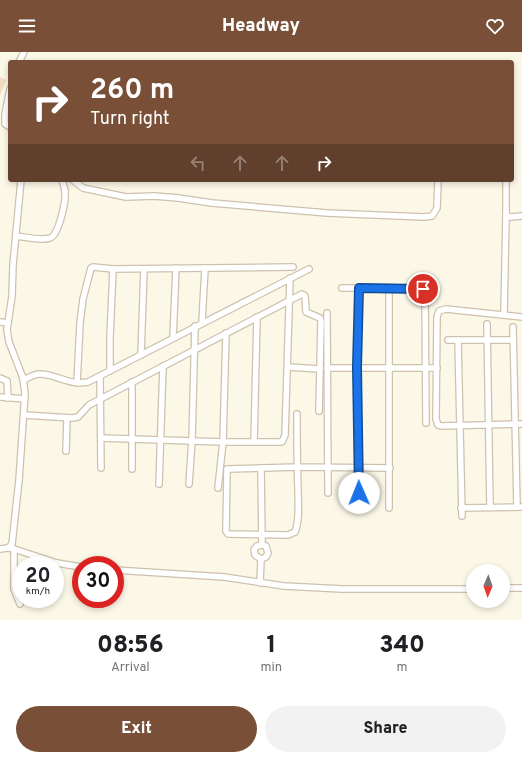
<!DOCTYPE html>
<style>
:root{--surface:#fff;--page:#f2f2f2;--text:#202124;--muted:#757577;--accent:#795037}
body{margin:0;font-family:Overpass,sans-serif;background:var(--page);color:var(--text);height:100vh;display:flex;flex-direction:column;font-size:15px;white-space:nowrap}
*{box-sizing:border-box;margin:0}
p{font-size:13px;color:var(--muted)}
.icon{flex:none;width:22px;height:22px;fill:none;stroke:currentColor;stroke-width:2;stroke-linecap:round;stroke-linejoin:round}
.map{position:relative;height:568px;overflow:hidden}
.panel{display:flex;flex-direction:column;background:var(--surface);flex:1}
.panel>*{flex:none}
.banner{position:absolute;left:8px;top:8px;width:506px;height:122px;border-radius:4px;box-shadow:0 2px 6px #0003;background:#795037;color:#fff;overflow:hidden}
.needle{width:26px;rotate:182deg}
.tools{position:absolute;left:466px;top:512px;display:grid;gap:8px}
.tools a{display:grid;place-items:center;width:44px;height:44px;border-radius:50%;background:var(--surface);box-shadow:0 2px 6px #0003;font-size:20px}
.speed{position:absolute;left:12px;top:504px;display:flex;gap:8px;font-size:20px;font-weight:700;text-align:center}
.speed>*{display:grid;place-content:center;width:52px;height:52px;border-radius:50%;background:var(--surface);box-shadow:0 2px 6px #0003;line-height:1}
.speed small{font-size:10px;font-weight:400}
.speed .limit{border:6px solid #d22;background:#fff;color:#111}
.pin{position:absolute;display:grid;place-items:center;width:34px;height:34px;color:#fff;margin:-17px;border:2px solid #fff;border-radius:50%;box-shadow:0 1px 4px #0007}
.me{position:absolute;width:44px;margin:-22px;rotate:359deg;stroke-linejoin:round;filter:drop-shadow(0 0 3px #0008)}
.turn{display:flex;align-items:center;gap:14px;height:84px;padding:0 16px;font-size:18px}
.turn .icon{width:52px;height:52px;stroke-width:2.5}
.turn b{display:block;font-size:28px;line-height:34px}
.lanes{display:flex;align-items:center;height:38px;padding:0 16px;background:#0003;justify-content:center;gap:20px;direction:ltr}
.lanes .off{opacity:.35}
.eta{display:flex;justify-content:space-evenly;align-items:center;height:68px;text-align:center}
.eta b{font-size:24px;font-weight:800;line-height:28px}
.action{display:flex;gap:8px;margin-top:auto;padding:8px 16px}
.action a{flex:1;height:46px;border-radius:24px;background:var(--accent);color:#fff;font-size:16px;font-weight:800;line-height:46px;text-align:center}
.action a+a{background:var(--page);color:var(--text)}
header{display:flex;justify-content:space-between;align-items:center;height:52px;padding:0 16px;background:var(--accent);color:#fff;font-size:18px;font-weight:800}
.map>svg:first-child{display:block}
.building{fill:#f2dcc0}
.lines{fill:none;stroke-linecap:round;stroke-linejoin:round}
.minor-casing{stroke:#cec1ae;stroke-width:8}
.minor{stroke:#fff;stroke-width:5.5}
.route-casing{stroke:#114b97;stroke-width:10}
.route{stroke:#1a73e8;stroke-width:7}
</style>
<header><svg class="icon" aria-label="menu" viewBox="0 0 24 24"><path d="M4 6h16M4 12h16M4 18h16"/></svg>Headway<svg class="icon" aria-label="heart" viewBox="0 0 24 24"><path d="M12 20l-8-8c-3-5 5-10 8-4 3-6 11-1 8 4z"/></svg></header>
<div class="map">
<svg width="522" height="568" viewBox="0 0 522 568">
<rect width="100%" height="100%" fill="#fcf8e8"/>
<path class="building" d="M0,25l6,3 -6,16z"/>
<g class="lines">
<g class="minor-casing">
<g id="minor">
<path d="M19,10l5,-10"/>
<path d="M10,37l-5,25v10l5,3"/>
<path d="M73,128l10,8 43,9 28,-1 24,2 34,5 115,10 97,4 8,-1 5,-8 1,-28"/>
<path d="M506,128v35l4,2 12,-1"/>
<path d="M16,184c9,1 26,5 34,2 9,-3 16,-37 15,-46 0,-4 -2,-8 -3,-12"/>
<path d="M342,236h79l4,3 1,132"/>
<path d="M359,236l-2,79 2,139"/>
<path d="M327,261l1,180"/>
<path d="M504,263l2,-100"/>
<path d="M522,265l-76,-8 -7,2 -2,6 -1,102 2,6 3,1 81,-2"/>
<path d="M0,270l8,1"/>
<path d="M202,270l3,-54"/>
<path d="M487,272l3,183"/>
<path d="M513,275l4,180"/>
<path d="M173,286l3,-70"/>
<path d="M448,288h65"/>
<path d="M458,288l4,176"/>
<path d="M141,303l3,-86"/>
<path d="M288,315l32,2"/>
<path d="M327,316h110"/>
<path d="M110,319v-34l3,-68"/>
<path d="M100,325l1,91"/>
<path d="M0,326l7,3 1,17"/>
<path d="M23,328c5,-2 9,-5 15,-6 17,-1 30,12 50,8l221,-113"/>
<path d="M77,331l3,-60 3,-24 8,-31 2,-1 20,2 180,-2"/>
<path d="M0,345l25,2"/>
<path d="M297,362c0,25 0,50 1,75 0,13 2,31 -3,43l-7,3 -60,-1 -2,-3 1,-62 70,-2 93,1"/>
<path d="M24,363l48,3 6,-1 11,-12 213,-111 3,2 1,16 14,6 1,3 -2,90"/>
<path d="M101,386l122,4h59l3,-7 5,-157"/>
<path d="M254,390l3,-125"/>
<path d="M66,399l1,-33"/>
<path d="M261,416l1,77"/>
<path d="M132,417v-87"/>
<path d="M159,432l4,-118"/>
<path d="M189,432l3,-44 3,-114"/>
<path d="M218,436l5,-46 3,-109"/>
<path d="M389,456v-220"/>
<path d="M461,456l61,-1"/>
<path d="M8,496l6,1 43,14 24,4"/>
<path d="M0,497l8,-1 4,-4 7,-64 6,-87 -2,-15 -14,-36 -2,-12 5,-34 1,-31 8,-85"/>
<path d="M14,497v40l6,15"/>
<path d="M261,507l-6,-4 -1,-5 3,-4 5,-1"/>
<path d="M261,507l5,-2 2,-4 -2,-7 -4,-1"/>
<path d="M115,518l109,7 60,9 58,3h131"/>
<path d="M260,531l1,-24"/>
<path d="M503,536h19"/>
</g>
</g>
<use href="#minor" class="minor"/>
</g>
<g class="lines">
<g class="route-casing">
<path id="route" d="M359,441l-2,-126 2,-79 64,1"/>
</g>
<use href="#route" class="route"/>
</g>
</svg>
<div class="tools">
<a><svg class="needle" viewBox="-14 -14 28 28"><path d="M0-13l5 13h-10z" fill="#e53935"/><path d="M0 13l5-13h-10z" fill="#757577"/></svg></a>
</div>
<div class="speed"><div>20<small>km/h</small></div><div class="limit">30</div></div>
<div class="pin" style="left:423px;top:237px;background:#d93025"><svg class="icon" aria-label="arrive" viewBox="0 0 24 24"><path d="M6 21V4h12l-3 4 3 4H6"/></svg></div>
<svg class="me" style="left:359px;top:441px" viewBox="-20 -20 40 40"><circle r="19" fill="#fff"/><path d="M0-13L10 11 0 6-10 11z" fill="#1a73e8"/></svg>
<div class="banner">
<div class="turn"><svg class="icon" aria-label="right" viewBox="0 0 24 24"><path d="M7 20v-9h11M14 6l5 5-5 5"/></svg><div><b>260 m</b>Turn right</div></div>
<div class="lanes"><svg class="icon off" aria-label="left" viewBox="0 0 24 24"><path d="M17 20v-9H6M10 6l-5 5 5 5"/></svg><svg class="icon off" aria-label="ahead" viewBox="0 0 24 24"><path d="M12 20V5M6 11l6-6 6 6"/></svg><svg class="icon off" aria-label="ahead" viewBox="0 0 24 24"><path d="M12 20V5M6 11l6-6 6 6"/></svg><svg class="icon" aria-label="right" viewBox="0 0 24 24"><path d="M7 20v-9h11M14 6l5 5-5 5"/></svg></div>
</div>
</div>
<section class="panel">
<div class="eta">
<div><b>08:56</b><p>Arrival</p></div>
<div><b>1</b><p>min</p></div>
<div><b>340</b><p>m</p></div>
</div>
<div class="action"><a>Exit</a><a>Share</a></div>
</section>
